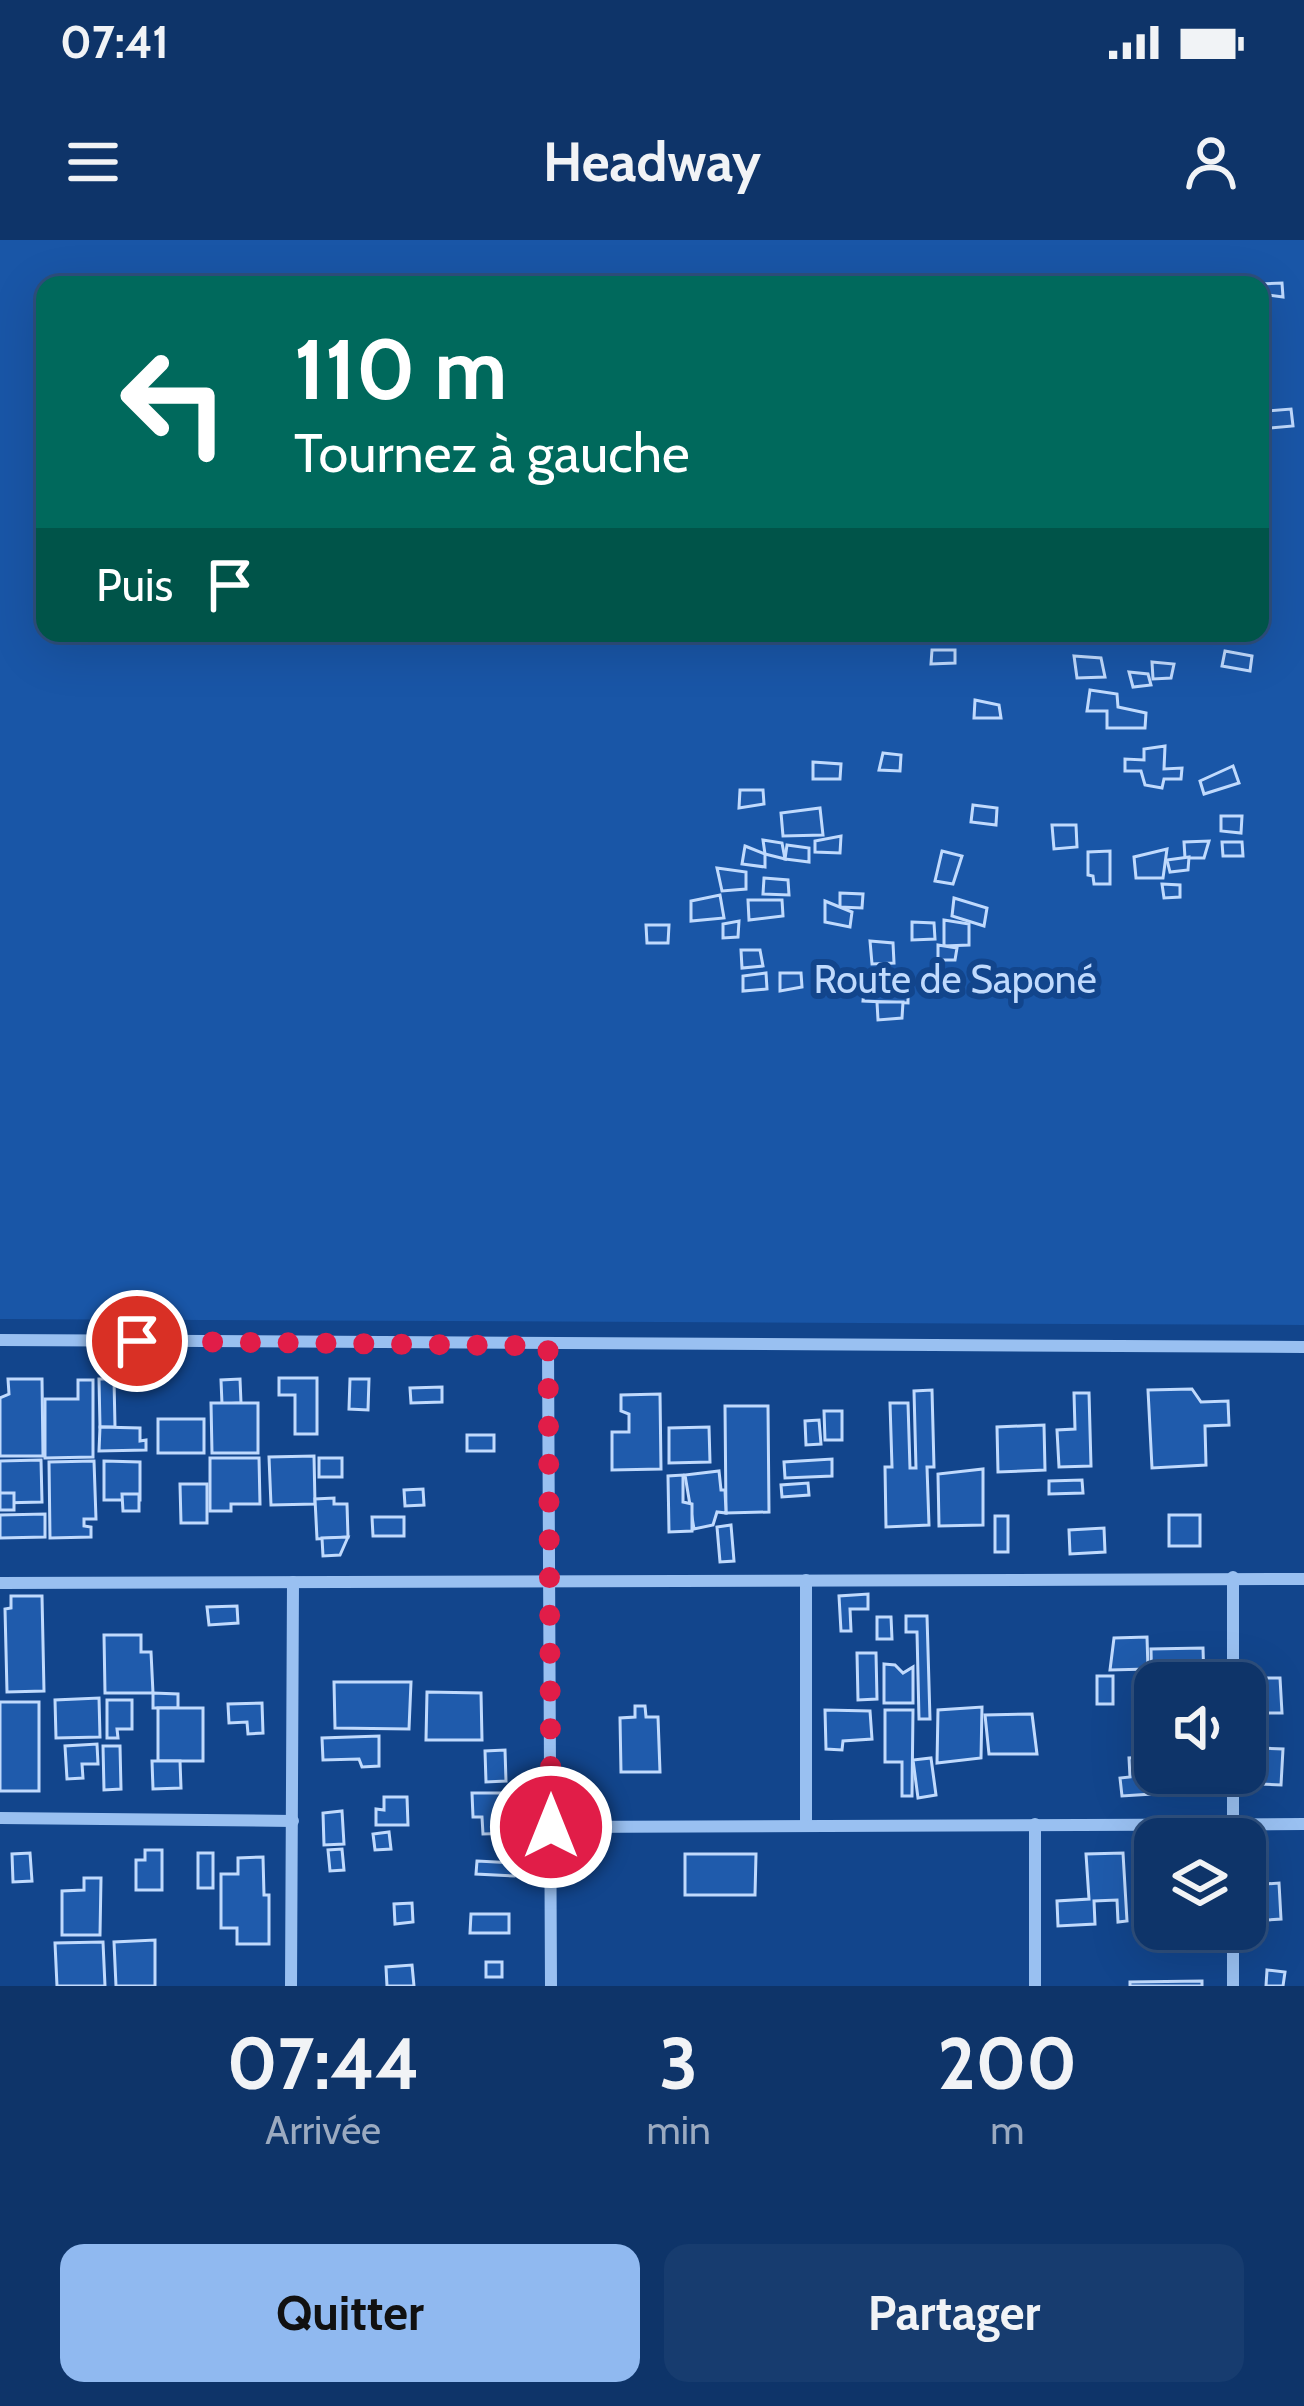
<!DOCTYPE html>
<html lang="fr">
<meta charset="utf-8">
<style>
:root{--surface:#0e3469;--page:#173c6f;--text:#f1f3f6;--muted:#9baac0;--line:#2e4f7d;--accent:#90b9f0}
body{margin:0;font-family:Cabin,sans-serif;background:var(--page);color:var(--text);height:100vh;display:flex;flex-direction:column;font-size:45px;white-space:nowrap}
*{box-sizing:border-box;margin:0}
p{font-size:39px;color:var(--muted)}
.icon{flex:none;width:66px;height:66px;fill:none;stroke:currentColor;stroke-width:2;stroke-linecap:round;stroke-linejoin:round}
.map{position:relative;height:1746px;overflow:hidden}
.sheet{display:flex;flex-direction:column;background:var(--surface);flex:1}
.sheet>*{flex:none}
.top-card{position:absolute;left:36px;top:36px;width:1233px;height:366px;border-radius:24px;box-shadow:0 12px 48px #0002,0 0 0 3px var(--line);background:#00695c;color:#fff;overflow:hidden}
.tools{position:absolute;left:1134px;top:1422px;display:grid;gap:24px}
.tools a{display:grid;place-items:center;width:132px;height:132px;border-radius:24px;background:var(--surface);box-shadow:0 12px 48px #0002,0 0 0 3px var(--line);font-size:60px}
.pin{position:absolute;display:grid;place-items:center;width:102px;height:102px;color:#fff;margin:-51px;border:6px solid #fff;border-radius:50%;box-shadow:0 3px 12px #0007}
.me{position:absolute;width:132px;margin:-66px;rotate:0deg;stroke-linejoin:round;filter:drop-shadow(0 0 9px #0008)}
.turn{display:flex;align-items:center;gap:42px;height:252px;padding:0 60px;font-size:54px}
.turn .icon{width:156px;height:156px;stroke-width:2.5}
.turn b{display:block;font-size:84px;line-height:102px}
.then{display:flex;align-items:center;height:114px;padding:0 60px;background:#0003;gap:24px;font-size:45px}
.eta{display:flex;justify-content:space-evenly;align-items:center;height:204px;text-align:center}
.eta b{font-size:72px;font-weight:700;line-height:84px}
.action{display:flex;gap:24px;margin-top:auto;padding:24px 60px}
.action a{flex:1;height:138px;border-radius:24px;background:var(--accent);color:#111;font-size:48px;font-weight:700;line-height:138px;text-align:center}
.action a+a{background:var(--page);color:var(--text)}
.status{display:flex;justify-content:space-between;align-items:center;height:84px;padding:0 60px;background:var(--surface);direction:ltr}
.status svg{height:33px;fill:currentColor}
header{display:flex;justify-content:space-between;align-items:center;height:156px;padding:0 60px;background:var(--surface);font-size:54px;font-weight:700}
.map>svg:first-child{display:block}
.green{fill:#1956a7;fill-rule:evenodd}
.building{fill:#1f5bac;stroke:#c0dafd;stroke-width:3}
.lines{fill:none;stroke-linecap:round;stroke-linejoin:round}
.street{stroke:#99c0f1;stroke-width:12}
.route{stroke:#e11d48;stroke-width:21;stroke-dasharray:0 37.8}
.labels{text-anchor:middle;dominant-baseline:central;stroke-width:12;stroke-linejoin:round;paint-order:stroke}
.park-label{font-size:39px;fill:#c0dafd;stroke:#12458c}
</style>
<div class="status"><b>07:41</b><svg viewBox="0 0 49 12"><path d="M0 12V9h3v3zM5 12V6h3v6zM10 12V3h3v9zM15 12V0h3v12zM26 1h20v11H26zM47 4h2v5h-2z"/></svg></div>
<header><svg class="icon" aria-label="menu" viewBox="0 0 24 24"><path d="M4 6h16M4 12h16M4 18h16"/></svg>Headway<svg class="icon" aria-label="person" viewBox="0 0 24 24"><circle cx="12" cy="8" r="4"/><path d="M4 21q1-7 8-7t8 7"/></svg></header>
<div class="map">
<svg width="1304" height="1746" viewBox="0 0 1304 1746">
<rect width="100%" height="100%" fill="#12458c"/>
<path class="green" d="M0,0h1304v1085l-1304,-6zM45,45h1215v348h-1215z"/>
<g class="building">
<path d="M1282,43l1,14 -21,-3 -1,-10z"/>
<path d="M1291,169l2,17 -24,2 -1,-17z"/>
<path d="M932,410h23v13l-24,1z"/>
<path d="M1225,411l27,5 -2,15 -28,-5z"/>
<path d="M1074,416l27,2 4,19 -28,1z"/>
<path d="M1152,422l22,2 -3,14 -18,1z"/>
<path d="M1129,432l19,2 3,11 -18,2z"/>
<path d="M1090,450l27,4 1,13 28,6 -1,15h-38v-17h-20z"/>
<path d="M975,460l24,5 2,13h-27z"/>
<path d="M1165,506l-1,23 18,-1 -1,11h-17l-2,9 -17,-3 -4,-14h-16v-12l19,1v-11z"/>
<path d="M883,513l18,2 -1,16 -21,-1z"/>
<path d="M813,522l28,2 -1,15h-27z"/>
<path d="M1233,526l6,17 -35,11 -4,-13z"/>
<path d="M740,550h23l1,14 -25,4z"/>
<path d="M973,565l24,3 -1,17 -25,-3z"/>
<path d="M820,568l3,27 -40,1 -2,-23z"/>
<path d="M1221,576h21l-1,17 -20,-2z"/>
<path d="M1052,585h24l1,22 -23,2z"/>
<path d="M841,596l-1,17 -25,-1v-11z"/>
<path d="M763,600l19,3 3,16 -20,-5z"/>
<path d="M1209,601l-5,17h-19l-1,-16z"/>
<path d="M1222,602h20l1,14h-20z"/>
<path d="M787,605l22,3v14l-24,-3z"/>
<path d="M745,606l20,8v13l-23,-3z"/>
<path d="M1167,609l-4,29h-27l-2,-21z"/>
<path d="M942,611l20,5 -9,28 -18,-3z"/>
<path d="M1110,611v33h-16l-1,-8 -5,-1v-23z"/>
<path d="M1189,617l-1,13 -18,2 -3,-12z"/>
<path d="M717,628l29,4v17l-24,2z"/>
<path d="M764,638l24,2 1,15 -26,-1z"/>
<path d="M1162,644l18,1v12l-16,1z"/>
<path d="M840,653l23,1 -1,14 -22,-1z"/>
<path d="M720,655l4,23 -33,3v-20z"/>
<path d="M954,658l33,10 -3,18 -32,-10z"/>
<path d="M748,660h34l1,16 -34,4z"/>
<path d="M825,661l27,11 -2,15 -25,-5z"/>
<path d="M944,680l25,4v21l-25,1z"/>
<path d="M739,681l-1,16 -15,1v-14z"/>
<path d="M912,682l22,1 1,16 -23,1z"/>
<path d="M646,685h23l-1,18h-21z"/>
<path d="M870,701l23,2 1,20 -22,1z"/>
<path d="M938,705l19,3 -2,12h-17z"/>
<path d="M741,710h19l3,16 -21,2z"/>
<path d="M766,733l1,16 -24,2v-15z"/>
<path d="M780,733h21l1,14 -22,4z"/>
<path d="M894,737v11l14,2v13l-45,-2 2,-23z"/>
<path d="M877,762h26l-1,16 -24,2z"/>
<path d="M279,1138h38v56h-22v-39h-16z"/>
<path d="M8,1139h34l1,77h-43v-58l9,-4z"/>
<path d="M99,1139h15l1,48h-15z"/>
<path d="M240,1139l1,24 -19,1 -1,-24z"/>
<path d="M350,1139h19l-1,31 -19,-1z"/>
<path d="M78,1140h15v77l-48,1v-59h33z"/>
<path d="M442,1147v15l-31,1 -1,-15z"/>
<path d="M1192,1149l9,13 27,-1 1,24 -24,1 1,39 -54,3 -4,-78z"/>
<path d="M932,1150l2,77h-7l2,58 -43,2 -1,-60h7l-2,-64h18l2,65h6l-2,-77z"/>
<path d="M1074,1153h15l2,73 -32,1 -2,-37 18,-1z"/>
<path d="M660,1154l1,75 -49,1v-38h17v-18l-8,-3v-16z"/>
<path d="M211,1163h47v50h-46z"/>
<path d="M725,1166h43l1,106 -43,1z"/>
<path d="M824,1171h18v29h-17z"/>
<rect x="158" y="1179" width="46" height="34"/>
<path d="M819,1180l2,24 -15,1 -1,-24z"/>
<path d="M1044,1185l1,45 -47,2 -1,-45z"/>
<path d="M100,1187l40,1v13l6,-1v10l-47,1z"/>
<path d="M709,1187l1,35 -41,1v-35z"/>
<rect x="467" y="1195" width="27" height="16"/>
<path d="M314,1216l1,48 -44,1 -2,-48z"/>
<path d="M210,1218h49l1,46h-29v7h-21z"/>
<rect x="319" y="1218" width="23" height="19"/>
<path d="M832,1219v17l-47,2 -1,-16z"/>
<path d="M41,1220l1,42 -42,1v-42z"/>
<path d="M94,1221l2,58h-12v7l7,1v10l-41,1 -1,-76z"/>
<path d="M104,1221l36,1v38h-36z"/>
<path d="M983,1229v56l-44,1 -1,-52z"/>
<path d="M719,1231l2,19h4l1,23 -9,-1 -4,13 -19,4 -9,-54z"/>
<path d="M683,1235v27l9,2v27l-23,1 -1,-56z"/>
<path d="M1082,1240l1,13 -34,1v-13z"/>
<path d="M808,1243l1,12 -27,2 -1,-12z"/>
<path d="M180,1244h27v39h-26z"/>
<path d="M423,1249l1,16 -19,1 -1,-16z"/>
<rect x="0" y="1253" width="14" height="17"/>
<path d="M122,1254h17v17h-16z"/>
<path d="M334,1258v6h13l1,33 -31,2 -2,-40z"/>
<path d="M45,1274v23l-45,1v-23z"/>
<rect x="1169" y="1275" width="31" height="31"/>
<rect x="995" y="1276" width="13" height="36"/>
<path d="M372,1277h32v19h-31z"/>
<path d="M731,1285l3,36 -14,1 -3,-35z"/>
<path d="M1104,1288l1,24 -35,2 -1,-24z"/>
<path d="M348,1297l-8,18 -17,1 -1,-18z"/>
<path d="M868,1354v15h-18l1,22h-10l-2,-35z"/>
<path d="M11,1356h31l2,95 -37,1 -2,-83 6,-1z"/>
<path d="M237,1366l1,17 -29,2 -2,-18z"/>
<path d="M906,1376h21l3,103h-11l-2,-87h-11z"/>
<path d="M877,1377h14l1,22h-15z"/>
<path d="M104,1395h37v17h10l2,41h-48z"/>
<path d="M1147,1397l1,32 -38,1 4,-32z"/>
<path d="M1203,1408l1,35h-49l-3,16 -1,-50z"/>
<path d="M857,1413h19l1,46 -19,1z"/>
<path d="M884,1424l11,1 8,8 10,-6v36h-29z"/>
<rect x="1097" y="1436" width="16" height="28"/>
<path d="M1263,1438h17l2,35h-18z"/>
<path d="M334,1442h77l-2,47 -74,-1z"/>
<path d="M427,1452l54,1 1,47h-56z"/>
<path d="M153,1453l25,1v14h-25z"/>
<path d="M99,1458l1,39 -44,1 -1,-38z"/>
<path d="M107,1460h25v29h-15l1,9h-11z"/>
<rect x="0" y="1462" width="39" height="89"/>
<path d="M262,1463l1,30 -15,1 -1,-12 -18,1 -1,-19z"/>
<path d="M1155,1464v36l-7,1 -1,-36z"/>
<path d="M635,1466h10l1,11h12l2,55h-39l-1,-54 15,-1z"/>
<path d="M982,1467l-1,51 -44,5 1,-53z"/>
<rect x="158" y="1468" width="45" height="53"/>
<path d="M825,1470l45,1 2,28 -29,2 -1,9 -16,-1z"/>
<path d="M885,1470h28l-1,86h-10v-34h-17z"/>
<path d="M1032,1474l5,40h-48l-4,-39z"/>
<path d="M379,1496v30l-17,1 -3,-8 -36,1 -1,-22z"/>
<path d="M97,1504l1,20h-16l1,14 -16,1 -2,-33z"/>
<path d="M103,1506h17l1,43 -17,1z"/>
<path d="M1262,1508l21,1 -2,36 -20,-1z"/>
<path d="M1152,1509h3v24h42v21h-45z"/>
<path d="M505,1510l1,31 -20,1 -1,-31z"/>
<path d="M1149,1517l3,37 -30,2 -2,-18 10,-1 -1,-19z"/>
<path d="M931,1518l5,37 -18,3 -5,-38z"/>
<path d="M152,1521h28l1,27 -28,1z"/>
<path d="M472,1553h29v18l17,-1 1,23 -36,1 -1,-17h-9z"/>
<path d="M384,1557h23l1,28h-32v-16l8,1z"/>
<path d="M342,1571l2,33 -20,1 -1,-32z"/>
<path d="M389,1592l2,17 -16,1 -2,-16z"/>
<path d="M342,1609l2,21 -14,1 -2,-21z"/>
<path d="M145,1610h17v40h-26v-30h9z"/>
<rect x="1134" y="1611" width="21" height="66"/>
<path d="M30,1613l2,28 -19,1 -1,-28z"/>
<rect x="198" y="1613" width="15" height="35"/>
<path d="M1123,1613l4,68 -9,1 -1,-22 -23,1 1,23 -37,2 -1,-25 32,-2 -3,-45z"/>
<path d="M685,1614h71l-1,41h-70z"/>
<path d="M263,1617l1,38h5v49h-32v-16h-16v-54h17v-16z"/>
<path d="M477,1621l37,2v13l-38,-2z"/>
<path d="M84,1638h17l-1,57h-38v-44l22,-1z"/>
<path d="M1279,1643l2,36 -14,1 -2,-36z"/>
<path d="M412,1663l1,19 -18,2 -1,-20z"/>
<path d="M471,1674h38v19h-39z"/>
<path d="M155,1700v46h-39l-2,-44z"/>
<path d="M103,1702l2,44h-48l-2,-43z"/>
<rect x="486" y="1722" width="16" height="15"/>
<path d="M412,1725l2,21h-27l-1,-19z"/>
<path d="M1267,1730l18,2 -2,14h-17z"/>
<path d="M1202,1741v5h-72v-4z"/>
</g>
<g class="lines">
<g class="street">
<path d="M0,1100l1304,7"/>
<path d="M548,1106l3,640"/>
<path d="M1233,1337v106"/>
<path d="M806,1340v246"/>
<path d="M0,1343l1304,-4"/>
<path d="M1233,1533v66"/>
<path d="M0,1578l293,3"/>
<path d="M1035,1584v162"/>
<path d="M551,1587l753,-3"/>
<path d="M291,1746l2,-404"/>
<path d="M1233,1746v-57"/>
</g>
</g>
<g class="lines">
<path class="route" d="M137,1101l411,5 3,481"/>
</g>
<g class="labels">
<g class="park-label">
<text x="955" y="739">Route de Saponé</text>
</g>
</g>
</svg>
<div class="tools">
<a><svg class="icon" aria-label="sound" viewBox="0 0 24 24"><path d="M4 9h4l5-4v14l-5-4H4zM17 9q2 3 0 6"/></svg></a>
<a><svg class="icon" aria-label="layers" viewBox="0 0 24 24"><path d="M12 4l9 5-9 5-9-5zM3 14l9 5 9-5"/></svg></a>
</div>
<div class="pin" style="left:137px;top:1101px;background:#d93025"><svg class="icon" aria-label="arrive" viewBox="0 0 24 24"><path d="M6 21V4h12l-3 4 3 4H6"/></svg></div>
<svg class="me" style="left:551px;top:1587px" viewBox="-20 -20 40 40"><circle r="17" fill="#e11d48" stroke="#fff" stroke-width="3"/><path d="M0-11L8 9 0 5-8 9z" fill="#fff"/></svg>
<div class="top-card">
<div class="turn"><svg class="icon" aria-label="left" viewBox="0 0 24 24"><path d="M17 20v-9H6M10 6l-5 5 5 5"/></svg><div><b>110 m</b>Tournez à gauche</div></div>
<div class="then">Puis<svg class="icon" aria-label="arrive" viewBox="0 0 24 24"><path d="M6 21V4h12l-3 4 3 4H6"/></svg></div>
</div>
</div>
<section class="sheet">
<div class="eta">
<div><b>07:44</b><p>Arrivée</p></div>
<div><b>3</b><p>min</p></div>
<div><b>200</b><p>m</p></div>
</div>
<div class="action"><a>Quitter</a><a>Partager</a></div>
</section>
